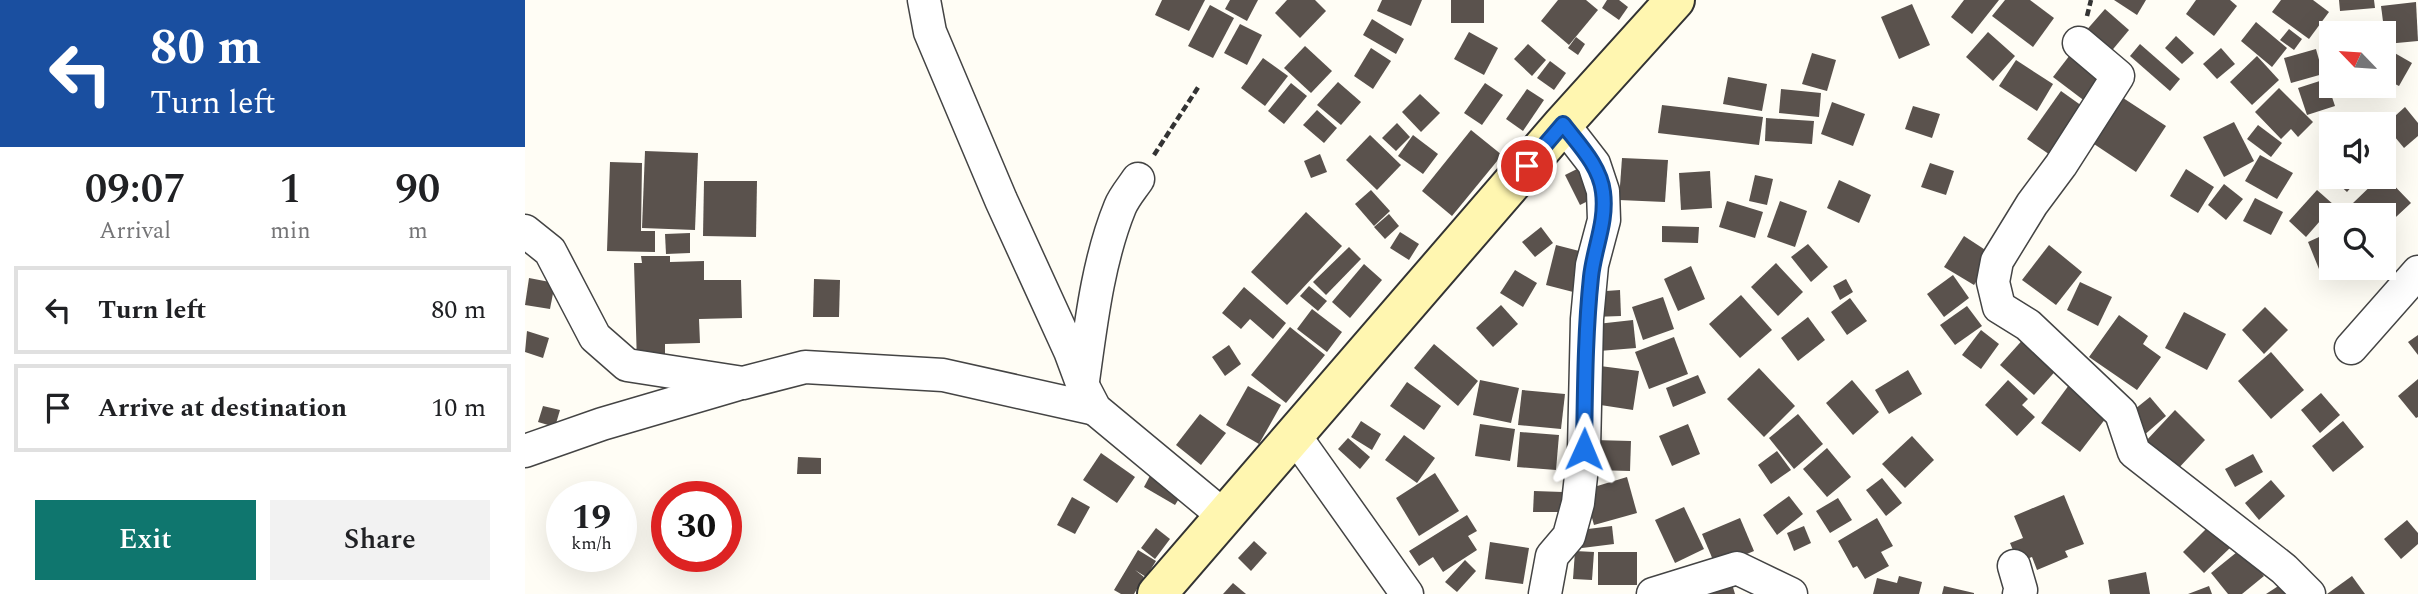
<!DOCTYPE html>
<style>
:root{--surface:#fff;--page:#f2f2f2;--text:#202124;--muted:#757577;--line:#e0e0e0;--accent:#0f766e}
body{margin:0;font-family:Spectral,serif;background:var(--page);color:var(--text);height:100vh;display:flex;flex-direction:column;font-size:26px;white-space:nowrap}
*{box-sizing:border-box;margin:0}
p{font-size:23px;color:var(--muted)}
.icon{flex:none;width:38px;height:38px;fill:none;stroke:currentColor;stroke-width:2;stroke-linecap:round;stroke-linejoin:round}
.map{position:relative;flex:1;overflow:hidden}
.details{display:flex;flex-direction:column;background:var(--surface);width:525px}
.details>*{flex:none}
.banner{background:#1a4fa0;color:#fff;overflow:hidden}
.needle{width:46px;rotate:295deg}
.tools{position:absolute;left:1794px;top:21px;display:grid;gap:14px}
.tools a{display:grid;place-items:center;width:77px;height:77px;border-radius:0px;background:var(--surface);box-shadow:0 7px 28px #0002;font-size:35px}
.speed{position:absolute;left:21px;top:481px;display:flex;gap:14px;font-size:35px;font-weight:700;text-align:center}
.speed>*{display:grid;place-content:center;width:91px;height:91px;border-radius:50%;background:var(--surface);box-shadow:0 7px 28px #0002;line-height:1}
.speed small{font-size:18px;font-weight:400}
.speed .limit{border:10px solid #d22;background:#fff;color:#111}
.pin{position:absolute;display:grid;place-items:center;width:60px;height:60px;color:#fff;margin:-30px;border:4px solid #fff;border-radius:50%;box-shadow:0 2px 7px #0007}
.me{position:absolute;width:77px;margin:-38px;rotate:1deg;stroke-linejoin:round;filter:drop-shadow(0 0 5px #0008)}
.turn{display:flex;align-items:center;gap:24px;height:147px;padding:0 35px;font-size:32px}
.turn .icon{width:91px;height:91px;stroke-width:2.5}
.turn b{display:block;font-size:49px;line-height:60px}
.eta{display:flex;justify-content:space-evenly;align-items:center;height:119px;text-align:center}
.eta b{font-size:42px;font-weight:600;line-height:49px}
.button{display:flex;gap:14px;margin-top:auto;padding:14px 35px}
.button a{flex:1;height:80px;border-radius:0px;background:var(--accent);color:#fff;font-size:28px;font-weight:600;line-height:80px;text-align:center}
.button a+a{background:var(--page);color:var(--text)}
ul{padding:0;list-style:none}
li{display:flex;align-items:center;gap:21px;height:88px;margin:0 14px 10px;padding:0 21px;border:4px solid var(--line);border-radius:0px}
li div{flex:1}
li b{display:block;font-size:26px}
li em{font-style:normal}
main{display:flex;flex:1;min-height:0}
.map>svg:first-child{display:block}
.building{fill:#5a524d}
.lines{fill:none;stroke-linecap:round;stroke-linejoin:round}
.street-casing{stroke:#444;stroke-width:35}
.secondary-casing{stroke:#333;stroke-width:42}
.path{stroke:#333;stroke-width:4.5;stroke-dasharray:7 3.5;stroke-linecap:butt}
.street{stroke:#fff;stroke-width:32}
.secondary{stroke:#fff6b0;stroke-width:38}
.route-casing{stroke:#114b97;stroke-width:18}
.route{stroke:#1a73e8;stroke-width:12}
</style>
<main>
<section class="details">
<div class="banner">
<div class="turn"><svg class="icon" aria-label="left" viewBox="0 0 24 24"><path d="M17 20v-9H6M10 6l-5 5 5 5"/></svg><div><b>80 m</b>Turn left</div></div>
</div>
<div class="eta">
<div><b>09:07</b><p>Arrival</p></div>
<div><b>1</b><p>min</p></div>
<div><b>90</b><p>m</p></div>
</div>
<ul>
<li><svg class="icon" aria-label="left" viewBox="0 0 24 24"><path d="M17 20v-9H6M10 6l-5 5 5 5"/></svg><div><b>Turn left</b></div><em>80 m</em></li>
<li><svg class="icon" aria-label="arrive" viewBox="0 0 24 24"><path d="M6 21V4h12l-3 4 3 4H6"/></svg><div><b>Arrive at destination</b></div><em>10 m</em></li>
</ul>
<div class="button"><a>Exit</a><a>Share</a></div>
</section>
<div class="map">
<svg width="1893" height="594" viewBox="0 0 1893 594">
<rect width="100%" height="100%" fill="#fffdf5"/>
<g class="building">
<path d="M637,0h43l-16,31 -34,-16z"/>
<path d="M705,0h28l-11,21 -22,-12z"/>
<path d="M762,0h28l11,11 -26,27 -25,-25z"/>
<path d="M857,0h40l-11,26 -34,-15z"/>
<rect x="926" y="0" width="33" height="23"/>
<path d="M1033,0h28l12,10 -29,35 -28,-24z"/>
<path d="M1082,0h12l9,7 -9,13 -17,-12z"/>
<path d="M1439,0h35l-27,34 -21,-17z"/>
<path d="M1480,0h25l24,18 -21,29 -41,-31z"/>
<path d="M1589,0h32l-9,15z"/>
<path d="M1671,0h34l7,6 -23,30 -28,-22z"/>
<path d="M1756,0h32l16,12 -20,27 -37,-27z"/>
<path d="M1814,0h35l1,8 -35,3z"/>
<path d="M1891,2l2,39 -32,3 -5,-38z"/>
<path d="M1387,4l18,41 -31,14 -18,-42z"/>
<path d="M685,5l24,13 -21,40 -25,-12z"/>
<path d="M1580,9l24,21 -20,24 -25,-21z"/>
<path d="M847,19l32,20 -8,15 -33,-19z"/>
<path d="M1731,22l31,26 -15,19 -31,-26z"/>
<path d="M715,24l22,11 -15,30 -23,-12z"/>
<path d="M1764,29l13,10 -8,11 -14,-10z"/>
<path d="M944,32l29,16 -14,27 -30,-16z"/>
<path d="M1463,32l27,24 -22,25 -27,-24z"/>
<path d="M1651,36l18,17 -12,11 -17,-16z"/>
<path d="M1051,37l9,7 -7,11 -10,-7z"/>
<path d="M1003,44l18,16 -14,16 -18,-17z"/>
<path d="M1615,44l40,35 -10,12 -40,-35z"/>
<path d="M780,46l27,25 -21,22 -27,-25z"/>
<path d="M846,48l20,13 -18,28 -19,-13z"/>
<path d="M1696,48l14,16 -18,15 -14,-15z"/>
<path d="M1861,48l26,15 -13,23 -16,-8v-25z"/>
<path d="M1791,49l7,25 -32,9 -7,-25z"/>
<path d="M1548,51l33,25 -20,26 -33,-25z"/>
<path d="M1287,53l24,7 -9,31 -25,-7z"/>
<path d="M1732,56l22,24 -27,25 -22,-23z"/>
<path d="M738,58l25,18 -23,30 -24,-18z"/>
<path d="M1491,60l37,24 -16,27 -38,-25z"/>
<path d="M1025,61l16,12 -12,17 -17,-12z"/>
<path d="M1203,77l39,7 -5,27 -39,-7z"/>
<path d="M1801,79l9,27 -28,9 -9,-27z"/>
<path d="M813,82l23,20 -20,23 -24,-20z"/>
<path d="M766,83l16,13 -23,28 -16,-13z"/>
<path d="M960,83l18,12 -21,30 -18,-12z"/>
<path d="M1754,88l34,34 -15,15 -7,-8 -10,10 -26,-27z"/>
<path d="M1002,89l17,11 -21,31 -17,-12z"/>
<path d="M1256,89l40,4 -2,24 -40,-4z"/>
<path d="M1536,91l28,20 -33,48 -29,-20z"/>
<path d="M1589,92l52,34 -30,46 -51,-34z"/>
<path d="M895,94l20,19 -19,19 -19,-20z"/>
<path d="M1307,102l33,12 -12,32 -32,-12z"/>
<path d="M1137,105l101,12 -4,28 -101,-12z"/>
<path d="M1388,106l27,8 -8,24 -27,-9z"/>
<path d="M1880,107l13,16v13l-14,12 -19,-23z"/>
<path d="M792,110l20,18 -13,15 -21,-18z"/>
<path d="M1241,118l48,3 -2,23 -47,-3z"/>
<path d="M1709,122l20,39 -30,16 -21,-40z"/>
<path d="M872,123l13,14 -14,14 -14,-13z"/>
<path d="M1733,125l24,18 -11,14 -24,-18z"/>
<path d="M946,130l31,25 -50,61 -30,-25z"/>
<path d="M845,135l31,30 -24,25 -31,-30z"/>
<path d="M888,135l25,19 -15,20 -25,-18z"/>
<path d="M120,151l53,2 -3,77 -53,-2z"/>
<path d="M795,154l7,18 -16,6 -7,-17z"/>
<path d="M1735,155l33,18 -16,26 -32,-18z"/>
<path d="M1806,157v20h29l-13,15 -26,-24z"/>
<path d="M1097,158l46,2 -3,42 -46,-2z"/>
<path d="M85,162l32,1 -1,68h14v21l-48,-1z"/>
<path d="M1405,163l24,8 -8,24 -25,-8z"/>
<path d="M1058,166l15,30 -18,9 -15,-30z"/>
<path d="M1661,169l28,18 -16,26 -28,-17z"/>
<path d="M1185,171l2,37 -31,2 -2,-37z"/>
<path d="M1858,174l28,29 -28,26v-14h-18l-12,-12 27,-26h3z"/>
<path d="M1230,175l18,4 -6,26 -18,-4z"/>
<path d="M1314,180l32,15 -12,28 -32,-15z"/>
<path d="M179,181h53l-1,56 -53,-1z"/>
<path d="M1699,184l19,15 -17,21 -18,-15z"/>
<path d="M846,190l19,21 -16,15 -19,-22z"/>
<path d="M1792,190l17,15 -28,32 -17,-16z"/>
<path d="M1730,198l28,14 -12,23 -28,-14z"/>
<path d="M1202,201l36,11 -8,26 -36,-11z"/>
<path d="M1255,201l27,10 -12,36 -28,-10z"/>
<path d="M781,212l36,34 -55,59 -36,-33z"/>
<path d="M864,214l10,12 -14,13 -11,-12z"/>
<path d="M1137,226l37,1 -1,16 -36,-1z"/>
<path d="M1016,227l12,16 -18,14 -13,-15z"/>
<path d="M875,232l19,12 -10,16 -19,-12z"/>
<path d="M165,233v20l-24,1 -1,-20z"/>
<path d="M1803,233l3,8v23l-12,5 -11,-27z"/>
<path d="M1439,236l29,19 -19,30 -30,-18z"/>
<path d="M1283,244l20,23 -17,15 -20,-25z"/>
<path d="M1031,245l31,8 -10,40 -31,-8z"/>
<path d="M1524,245l33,27 -26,33 -34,-25z"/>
<path d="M824,247l12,12 -35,36 -13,-13z"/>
<path d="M116,256h29v6l34,-1v19h37l1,38 -43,1 1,24 -35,1v18l-28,1 -3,-100h8z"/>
<path d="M1251,263l27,29 -25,24 -27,-29z"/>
<path d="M839,264l18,16 -32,38 -18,-16z"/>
<path d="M1166,266l14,33 -27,12 -14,-32z"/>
<path d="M990,270l22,13 -14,24 -23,-14z"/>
<path d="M1428,275l16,23 -25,19 -17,-23z"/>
<path d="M4,278l26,5 -5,26 -25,-4z"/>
<path d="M289,279l26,1 -1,37h-26z"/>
<path d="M1321,279l7,13 -13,8 -7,-14z"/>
<path d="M1555,282l32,15 -14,29 -31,-16z"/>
<path d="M784,286l18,15 -9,10 -18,-15z"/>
<path d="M719,287l42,36 -13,16 -23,-20 -9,10 -19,-16z"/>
<path d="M1095,290l1,26 -28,1 -1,-25z"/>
<path d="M1216,295l31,35 -32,28 -31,-34z"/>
<path d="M1138,297l11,32 -31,11 -11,-33z"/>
<path d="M1325,298l17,23 -20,14 -16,-23z"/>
<path d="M976,305l17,19 -25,23 -17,-19z"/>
<path d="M1442,306l15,20 -27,19 -15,-20z"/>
<path d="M1740,307l23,23 -24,24 -22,-24z"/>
<path d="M787,309l30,23 -15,20 -30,-23z"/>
<path d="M1659,312l42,22 -19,36 -42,-22z"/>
<path d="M1594,315l29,21 -5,8 18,13 -24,33 -48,-33z"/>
<path d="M1283,317l17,23 -27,21 -17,-23z"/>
<path d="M1108,320l3,28 -37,3 -2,-27z"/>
<path d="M765,327l35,28 -39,48 -35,-28z"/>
<path d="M1456,330l18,14 -18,25 -19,-14z"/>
<path d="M2,331l22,7 -6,20 -18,-6z"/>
<path d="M1893,335v20l-10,-13z"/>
<path d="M1501,336l34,30 -26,29 -34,-30z"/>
<path d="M1149,337l14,37 -39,15 -14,-37z"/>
<path d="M909,344l44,37 -20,25 -44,-38z"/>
<path d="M704,345l12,19 -16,12 -13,-19z"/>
<path d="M1746,352l33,38 -33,29 -33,-38z"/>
<path d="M1075,366l39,5 -6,39 -39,-6z"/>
<path d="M1234,368l36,38 -31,31 -37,-38z"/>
<path d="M1383,370l14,24 -33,20 -14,-24z"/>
<path d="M1173,375l8,18 -33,14 -7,-19z"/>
<path d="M1893,379v38l-2,1 -18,-22z"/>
<path d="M955,380l39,8 -8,35 -38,-8z"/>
<path d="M1327,380l27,32 -26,23 -27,-32z"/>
<path d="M1483,380l20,19 -6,6 13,12 -18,19 -32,-31z"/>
<path d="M882,382l34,24 -17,24 -34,-24z"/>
<path d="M1544,385l40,29 -29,38 -39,-29z"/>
<path d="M723,386l33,19 -22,39 -33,-19z"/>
<path d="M997,390l43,4 -4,35 -43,-4z"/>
<path d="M1796,393l19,22 -20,18 -19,-23z"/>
<path d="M1625,397l16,19 -24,21 -17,-20z"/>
<path d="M18,406l17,4 -5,17 -17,-5z"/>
<path d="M1650,410l30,30 -30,32 -30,-30z"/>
<path d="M675,414l26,19 -25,32 -25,-20z"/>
<path d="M1273,414l25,30 -29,25 -25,-31z"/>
<path d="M836,421l20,13 -9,16 -21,-13z"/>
<path d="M1818,421l21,26 -31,25 -21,-26z"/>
<path d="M955,424l35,5 -5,32 -35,-5z"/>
<path d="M1163,424l12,30 -28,12 -13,-30z"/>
<path d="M995,432l39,3 -3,35 -39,-3z"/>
<path d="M879,435l31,23 -18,25 -32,-23z"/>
<path d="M1387,436l22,24 -29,28 -23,-24z"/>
<path d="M823,438l22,19 -10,12 -22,-20z"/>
<path d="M1069,440l37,1 -1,30 -37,-1z"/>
<path d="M1302,448l24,29 -24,20 -24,-28z"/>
<path d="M1252,451l14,19 -20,14 -13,-19z"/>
<path d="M576,453l34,24 -18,26 -34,-23z"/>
<path d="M1728,454l10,18 -28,15 -10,-18z"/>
<path d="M273,457l23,1v16h-24z"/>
<path d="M628,470l32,19 -10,16 -31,-18z"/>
<path d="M910,473l24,38 -40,25 -23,-38z"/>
<path d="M1102,477l10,36 -43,12 -10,-35z"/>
<path d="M1357,478l20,25 -16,13 -20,-26z"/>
<path d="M1746,480l14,16 -26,24 -14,-17z"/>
<path d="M1009,491l29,1v20h-30z"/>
<path d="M1539,495l20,49 -19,7 3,6 -31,13 -5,-13 -14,5 -8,-19 13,-5 -9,-22z"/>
<path d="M1264,496l14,18 -26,21 -14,-20z"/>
<path d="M547,497l18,10 -15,27 -18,-9z"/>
<path d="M1313,498l14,22 -22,13 -14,-22z"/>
<path d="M1159,507l20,42 -29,14 -20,-43z"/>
<path d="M942,515l10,16 -9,5 9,14 -34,22 -10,-15 -14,9 -10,-15z"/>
<path d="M1215,518l14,33 -38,16 -14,-33z"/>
<path d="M1352,518l16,28 -12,6 8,14 -24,13 -8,-13 -4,2 -15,-27z"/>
<path d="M1882,520l11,13v11l-17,15 -17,-20z"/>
<path d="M1686,524l21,22 -28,27 -21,-21z"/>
<path d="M1087,526l2,18 -32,4 -2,-18z"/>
<path d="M1279,526l7,17 -17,8 -7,-18z"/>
<path d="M631,528l14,11 -15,20 -14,-11z"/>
<path d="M729,541l13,12 -16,18 -13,-13z"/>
<path d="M965,542l39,6 -6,36 -38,-5z"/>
<path d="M1717,548l22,28 -22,18h-14l-17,-21z"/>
<path d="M613,550l18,11 -10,16 -11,-7 9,7 -10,17h-13l-7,-4z"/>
<path d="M1050,551l19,1 -2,28 -19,-1z"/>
<rect x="1073" y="552" width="39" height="33"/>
<path d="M940,560l11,11 -19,21 -12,-10z"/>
<path d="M1621,572l4,22h-40l-2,-14z"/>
<path d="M1204,574l6,20h-41z"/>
<path d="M1374,576l23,6 -3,12h-46l4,-16 20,5z"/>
<path d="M1827,576l13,18h-38z"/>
<path d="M1764,579l9,15h-32z"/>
<path d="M708,583l13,11h-23z"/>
<path d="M1419,586l30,7v1h-32z"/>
<path d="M1684,586l3,8h-24z"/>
</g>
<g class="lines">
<g class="street-casing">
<g id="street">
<path d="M399,0l6,32 71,168 69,151 13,35 12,23 129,107"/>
<path d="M1554,43l39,33 -57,89 -29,39 -35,57 -4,21 6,25 29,18 93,88 13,39 150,117 25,25"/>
<path d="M0,231l25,20 45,86 32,28 116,18 62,-16 138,8 152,34"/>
<path d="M1826,348l67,-76"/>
<path d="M558,381c8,-58 15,-120 37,-174 4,-10 12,-19 18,-28"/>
<path d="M770,436l112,158"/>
<path d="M0,451l77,-27 133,-39"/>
<path d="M1489,566l7,24 -2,4"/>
<path d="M1020,594l7,-38 17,-20 9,-33 6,-54 3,-130 5,-54 12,-45 -1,-29 -9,-27 -31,-40"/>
<path d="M1128,594l84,-26 54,26"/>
</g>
</g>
<g class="secondary-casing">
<path id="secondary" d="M632,594l406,-470 112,-124"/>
</g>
<g class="path">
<path d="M1562,16l4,-16"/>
<path d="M629,155l45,-69"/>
</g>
<use href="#street" class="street"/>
<use href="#secondary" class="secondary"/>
</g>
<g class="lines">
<g class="route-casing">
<path id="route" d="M1002,166l36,-42c16,21 37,42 40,68 4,30 -9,56 -12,85 -6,57 -6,114 -7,172"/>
</g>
<use href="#route" class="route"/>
</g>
</svg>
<div class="tools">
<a><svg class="needle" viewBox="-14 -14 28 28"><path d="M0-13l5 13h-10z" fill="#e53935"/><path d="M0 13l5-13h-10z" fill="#757577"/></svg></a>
<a><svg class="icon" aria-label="sound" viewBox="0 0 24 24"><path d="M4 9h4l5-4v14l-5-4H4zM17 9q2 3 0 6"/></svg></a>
<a><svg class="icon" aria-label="search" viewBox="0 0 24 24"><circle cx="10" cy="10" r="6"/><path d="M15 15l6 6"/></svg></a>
</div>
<div class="speed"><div>19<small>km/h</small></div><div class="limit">30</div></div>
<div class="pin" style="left:1002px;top:166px;background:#d93025"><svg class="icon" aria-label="arrive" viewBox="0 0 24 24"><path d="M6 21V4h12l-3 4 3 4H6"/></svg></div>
<svg class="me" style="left:1059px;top:449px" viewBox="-20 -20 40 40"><path d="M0-17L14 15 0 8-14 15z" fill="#1a73e8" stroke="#fff" stroke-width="4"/></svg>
</div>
</main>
